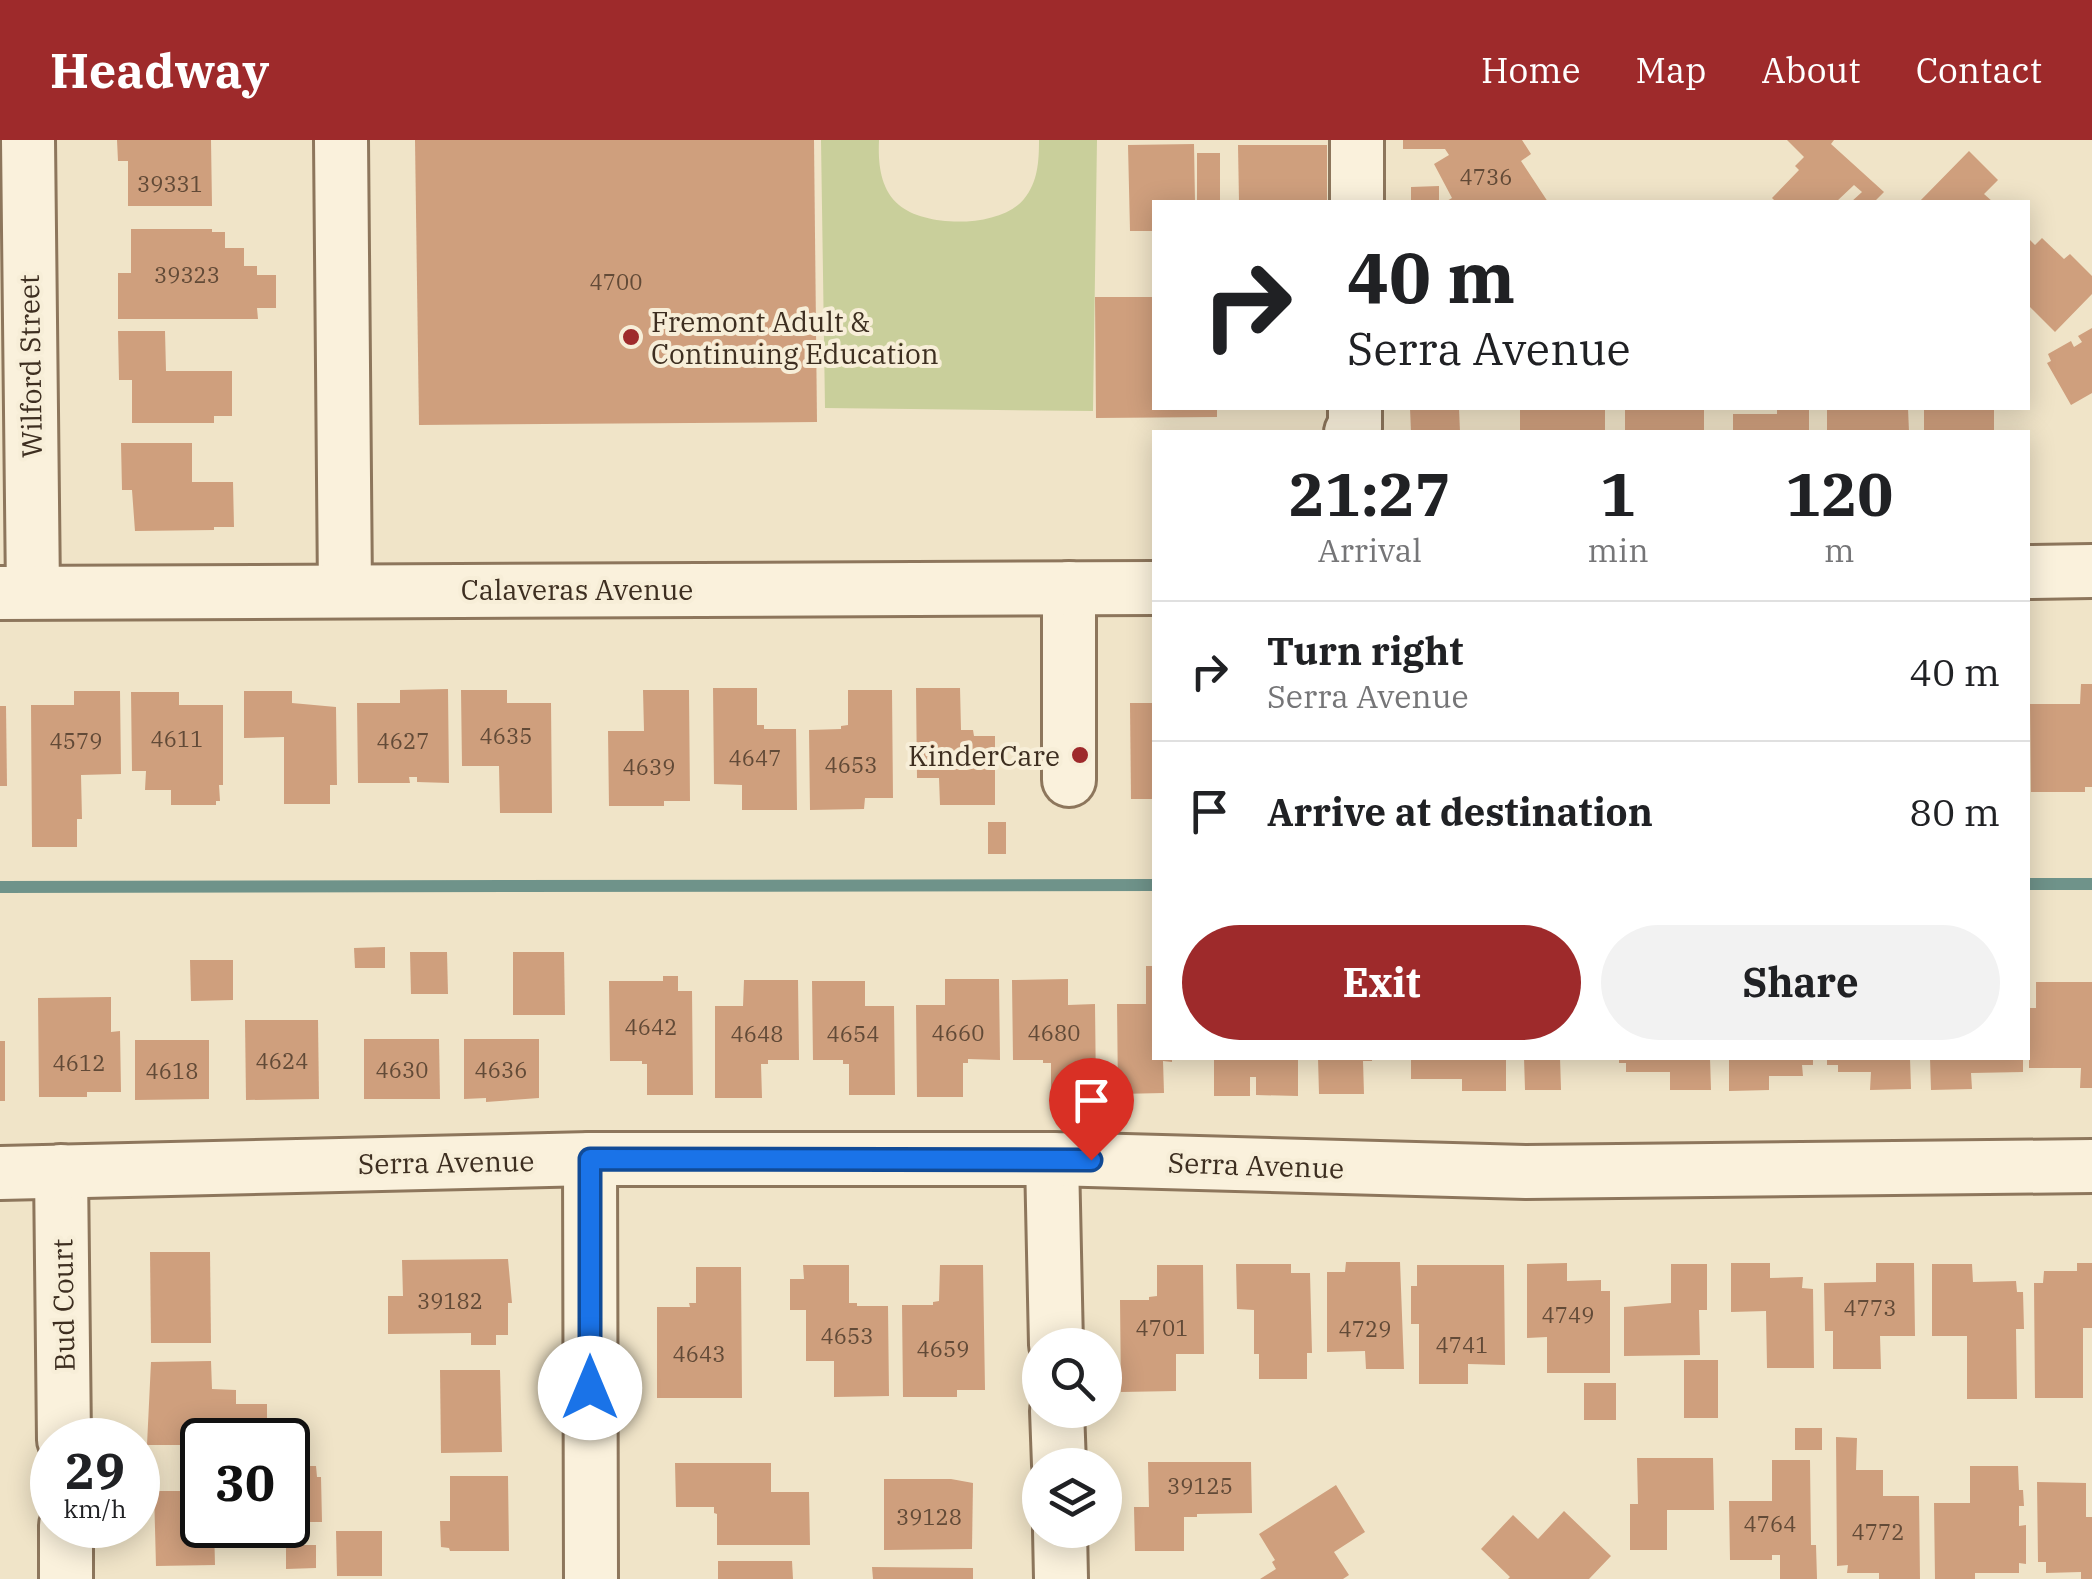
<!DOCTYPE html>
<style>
:root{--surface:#fff;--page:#f2f2f2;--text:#202124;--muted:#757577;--line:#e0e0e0;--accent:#9e2a2b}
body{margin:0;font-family:"IBM Plex Serif",serif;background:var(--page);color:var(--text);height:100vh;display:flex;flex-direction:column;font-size:38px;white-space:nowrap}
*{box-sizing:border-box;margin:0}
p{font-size:32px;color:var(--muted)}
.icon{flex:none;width:55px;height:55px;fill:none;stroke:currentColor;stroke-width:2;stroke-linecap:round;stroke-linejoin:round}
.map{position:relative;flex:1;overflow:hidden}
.side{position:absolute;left:1152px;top:290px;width:878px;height:630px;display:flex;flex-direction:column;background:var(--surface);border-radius:0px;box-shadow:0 5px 25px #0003}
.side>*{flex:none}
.banner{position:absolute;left:1152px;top:60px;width:878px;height:210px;border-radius:0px;box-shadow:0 5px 25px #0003;background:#fff;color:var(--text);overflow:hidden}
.controls{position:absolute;left:1022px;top:1188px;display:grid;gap:20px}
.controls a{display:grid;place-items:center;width:100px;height:100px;border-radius:50%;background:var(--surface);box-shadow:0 5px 25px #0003;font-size:50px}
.speed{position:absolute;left:30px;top:1278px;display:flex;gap:20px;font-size:50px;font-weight:700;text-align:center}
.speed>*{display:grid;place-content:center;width:130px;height:130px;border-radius:50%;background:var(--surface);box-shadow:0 5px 25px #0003;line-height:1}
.speed small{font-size:25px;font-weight:400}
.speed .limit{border:5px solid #111;border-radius:15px;background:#fff;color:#111}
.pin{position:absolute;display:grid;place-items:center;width:85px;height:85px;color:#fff;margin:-102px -42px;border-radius:50% 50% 50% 0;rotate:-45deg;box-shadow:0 0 10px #0007}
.pin .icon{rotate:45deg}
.me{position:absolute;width:110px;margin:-55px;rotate:0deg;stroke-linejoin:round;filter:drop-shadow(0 0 8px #0008)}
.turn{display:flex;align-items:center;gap:35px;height:210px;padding:0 30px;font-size:45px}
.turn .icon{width:130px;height:130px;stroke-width:2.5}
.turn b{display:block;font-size:70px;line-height:85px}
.eta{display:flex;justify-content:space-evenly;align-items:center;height:170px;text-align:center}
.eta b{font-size:60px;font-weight:800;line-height:70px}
.cta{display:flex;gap:20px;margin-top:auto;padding:20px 30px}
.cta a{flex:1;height:115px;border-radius:60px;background:var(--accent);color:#fff;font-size:40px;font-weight:800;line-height:115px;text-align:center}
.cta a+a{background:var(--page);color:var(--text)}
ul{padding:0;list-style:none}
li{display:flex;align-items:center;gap:30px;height:140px;padding:0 30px;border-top:2px solid var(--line)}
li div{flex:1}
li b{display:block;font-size:38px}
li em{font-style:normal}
header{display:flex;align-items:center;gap:60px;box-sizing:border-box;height:140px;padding:0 50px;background:var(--accent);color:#fff}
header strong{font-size:48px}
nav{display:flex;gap:55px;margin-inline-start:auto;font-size:35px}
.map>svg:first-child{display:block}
.green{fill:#c9cf9b}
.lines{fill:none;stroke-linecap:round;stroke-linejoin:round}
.stream{stroke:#6f938a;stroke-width:12}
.building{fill:#cf9f7d}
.minor-casing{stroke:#8d765c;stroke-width:58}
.minor{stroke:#faf1dc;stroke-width:52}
.route-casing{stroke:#114b97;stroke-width:25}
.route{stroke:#1a73e8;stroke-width:18}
.poi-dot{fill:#9e2a2b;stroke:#f7eed8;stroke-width:4}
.labels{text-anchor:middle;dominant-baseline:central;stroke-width:8;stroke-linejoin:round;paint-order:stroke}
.number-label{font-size:22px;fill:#624a37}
.poi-label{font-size:28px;fill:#3d2e20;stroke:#f7eed8;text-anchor:start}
.street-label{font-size:28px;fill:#3d2e20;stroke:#f7eed8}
</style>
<header>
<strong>Headway</strong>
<nav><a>Home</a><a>Map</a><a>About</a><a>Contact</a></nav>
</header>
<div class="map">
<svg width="2092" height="1439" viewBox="0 0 2092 1439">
<rect width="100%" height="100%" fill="#f0e4c8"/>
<path class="green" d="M821,0h58c-1,23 1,49 20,65 27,23 101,23 125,-6 14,-17 15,-38 15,-59h58l-4,271 -268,-3z"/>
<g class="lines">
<g class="stream">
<path d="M2028,744h64"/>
<path d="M0,747l1155,-2"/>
</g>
</g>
<g class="building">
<path d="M117,0h94l1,66h-84v-45h-10z"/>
<path d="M415,0h399l3,282 -398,3z"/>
<path d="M1403,0h119l9,14 -10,7 27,41h-103l7,-4 -18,-34 15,-9 -4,-6h-42z"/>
<path d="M1787,0h47l-3,4 53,48 -10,10h-23l11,-10 -8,-7 -18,17h-60l-4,-4 27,-28 -4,-4 9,-9z"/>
<path d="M1194,4l1,58h-40v29h-25l-2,-86z"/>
<path d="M1238,5h89v57h-88z"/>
<path d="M1969,11l29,29 -14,14 9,8h-74z"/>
<rect x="1197" y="13" width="23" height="49"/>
<path d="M1439,46v16h-28v-15z"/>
<path d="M131,89h81v3h13v16h19v18h13v9h19v33h-19l1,11h-140v-46h13z"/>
<path d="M2028,98l7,7 7,-7 22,21 6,-5 22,22v18l-37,38 -27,-27z"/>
<path d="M1095,157h60v111h62v9l-121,1z"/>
<path d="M2092,188v65l-21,12 -24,-42 4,-2 -3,-7 23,-13 3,6 8,-5 -4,-6z"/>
<path d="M118,191h47l1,40h66v45h-18v7h-82v-43h-13z"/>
<path d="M1410,268h49l1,24h-49z"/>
<rect x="1520" y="268" width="85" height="24"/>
<rect x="1625" y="268" width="79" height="24"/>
<path d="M1777,268h32v24h-76v-18h44z"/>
<path d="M1827,268h81l1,24h-82z"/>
<rect x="1924" y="268" width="70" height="24"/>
<path d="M121,303h71v39h41l1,45h-20v3l-79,1 -3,-41h-10z"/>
<path d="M2081,544h11v103h-7v5h-54l-1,-88h50z"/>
<path d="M713,548h44v37h7v4h32l1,81h-55v-25l-28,-1z"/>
<path d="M916,548h44l1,42h12l1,6h21v69h-55l-1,-27h-22z"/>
<path d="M448,549l1,94 -32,-1v-5h-8l1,6h-52l-1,-80h43v-13z"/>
<path d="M461,550h46v13h44l1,110h-52l-1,-47h-37z"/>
<path d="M643,550h46l1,111h-26v5h-55l-1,-75h36z"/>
<path d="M848,550h44l1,108h-28l-1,11 -54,1 -1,-80 32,-1v-3l7,-1z"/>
<path d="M74,551h46l1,83 -40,1 1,44h-5v28h-45l-1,-142h43z"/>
<path d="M244,551h48v12l44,4 1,78h-7v19h-46v-67l-40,1z"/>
<path d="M131,552h48v13h44v80h-4l1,16h-4v4h-45v-15h-26l1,-19h-14z"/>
<path d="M1130,563h25v96h-24z"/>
<path d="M0,566h6l1,80h-7z"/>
<rect x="988" y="682" width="18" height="32"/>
<path d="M385,807v21h-30l-1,-20z"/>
<path d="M410,812h37l1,42h-37z"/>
<path d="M513,812h51l1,63h-52z"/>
<path d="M190,820h43v40l-42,1z"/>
<path d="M1146,826h9v92h17v4l-9,-1 1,32 -46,1 -1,-90h29z"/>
<path d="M663,836h15v15h14l1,104h-46v-31h-5v-3h-32l-1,-80h54z"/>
<path d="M945,839h54l1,81 -32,-1v4h-5v34h-46l-1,-92h29z"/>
<path d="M1068,839v26l27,-1 1,90h-45v-31h-8v-3h-30l-1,-80z"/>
<path d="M744,840h54l1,80h-31v4h-7l1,34h-47v-92h28z"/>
<path d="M812,841h53v25h29l1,89h-46v-31h-6v-4h-30z"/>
<path d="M2036,842h56v106h-12l1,-20h-52v-60h7z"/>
<path d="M111,857v35l9,-1 1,61h-34v5h-48l-1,-99z"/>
<path d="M245,880h73l1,79 -73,1z"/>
<path d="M364,899h75l1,60h-76z"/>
<path d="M464,899h75v59l-53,4v-4l-22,1z"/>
<path d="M135,900h74v59l-74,1z"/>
<rect x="0" y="901" width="5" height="60"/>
<path d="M1214,918h84v38l-42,-1v-18h-6v19h-36z"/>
<path d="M1318,918h54v3h-9l1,33h-45z"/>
<path d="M1411,918h95v33h-44v-12h-51z"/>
<path d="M1524,918h36l1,32h-36z"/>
<path d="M1619,918h91l1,32h-41v-18h-44v-9h-7z"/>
<path d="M1729,918h84v7h-11l1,11h-34v14l-40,1z"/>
<path d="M1827,918h83l1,31 -41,1 1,-18h-33v-7h-11z"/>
<path d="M1930,918h93v14l-52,1 1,16 -41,1z"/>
<path d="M150,1112h60l1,91h-60z"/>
<path d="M508,1119l4,44h-4v32h-12v10h-25v-12l-83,1v-38h15l-1,-36z"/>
<path d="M1346,1122h54l4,107h-38l-1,-18 -38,1v-80h18z"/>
<path d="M1567,1123v18l34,-1v11h9v82h-63v-36l-20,1v-74z"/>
<path d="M1731,1123h39v15l33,-1 -1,11 11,1 1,79h-47l-1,-57 -35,1z"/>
<path d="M1876,1123h38l1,73h-35l1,33h-48v-38h-8l-1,-48 52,-1z"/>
<path d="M2077,1123h15v65h-9v70h-48l-1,-115h9l1,-12h33z"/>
<path d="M1236,1124h55v9h19l2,80h-5v26h-48v-25h-5v-44l-17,-1z"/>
<path d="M1671,1124h36v46h-8l1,45 -76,1v-49l47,-4z"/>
<path d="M1932,1124h40l1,18 43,-1 1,11h6l1,37h-8l1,70h-50v-63h-35z"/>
<path d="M803,1125h46v38h8v3h31l1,90 -55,1v-36h-28v-51h-16v-31h14z"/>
<path d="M940,1125h43l2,125h-28v7h-54l-1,-92h31v-3l6,-1z"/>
<path d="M1157,1125h46l1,89h-28v37l-55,1 -1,-92h29v-3l8,-1z"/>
<path d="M1417,1125h87l1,100 -37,-1v20h-49v-60h-8v-38h6z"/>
<path d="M696,1127h45l1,131h-85v-91h33l-1,-4h7z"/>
<rect x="1684" y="1220" width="34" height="58"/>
<path d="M211,1221l1,28 24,1v14h31v36h-65v5h-55l4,-83z"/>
<path d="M440,1230h60l2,82 -61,1z"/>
<rect x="1584" y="1243" width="32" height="37"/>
<rect x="1795" y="1288" width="27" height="22"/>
<path d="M1836,1297l21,1 -1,32h27v26h36l1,83h-41v-6h-32l1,-8 -11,1z"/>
<path d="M1637,1318h76l1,52h-47v40h-37v-46h8z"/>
<path d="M1772,1320h38l1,85h5l1,34h-37v-24h-8v5h-42l-1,-59h43z"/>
<path d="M1148,1322h103l1,51 -55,1v3h-13v34h-49l-1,-44h15z"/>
<path d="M675,1323h96v29h38l1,53h-93v-31l-3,-1v-6h-38z"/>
<path d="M288,1326h28l1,11h4l1,45h-34z"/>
<path d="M1970,1326h48l1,24h4l1,16h-5v20l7,-1v39l-7,-1v10h-44v6h-40l-1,-76h36z"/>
<path d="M450,1336h58l1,75h-59l-1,-3 -8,-1 -1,-26h10z"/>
<path d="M884,1339h67l22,4 -1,66 -88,1z"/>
<path d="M2037,1342l49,1v34h6v62h-11v-7l-35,1v-11h-8z"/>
<path d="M1336,1345l29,47 -31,20 15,23 -6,4h-83l16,-10 -4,-7 3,-2 -16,-26z"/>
<path d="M154,1351h48v34h12l1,40 -59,1z"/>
<path d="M1564,1371l47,45 -22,23h-81l2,-2 -29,-28 32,-34 25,24z"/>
<path d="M336,1391h46v45h-45z"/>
<path d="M286,1405h30v23l-30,1z"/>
<path d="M718,1421h74l1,18h-75z"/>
<path d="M872,1427l101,1v11h-100z"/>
</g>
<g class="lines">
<g class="minor-casing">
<g id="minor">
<path d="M28,0l5,452"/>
<path d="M341,0l4,451"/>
<path d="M1357,62v-62"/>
<path d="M1351,292l4,-3v-21"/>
<path d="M2028,432l64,-1"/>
<path d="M1069,448v192"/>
<path d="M0,453l1155,-5"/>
<path d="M590,1019l1,420"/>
<path d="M1052,1019l4,186"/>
<path d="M61,1031l3,269"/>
<path d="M0,1033l590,-14h462l474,13 566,-6"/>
<path d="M1057,1270l2,55"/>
<path d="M66,1385v54"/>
<path d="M1060,1390l1,49"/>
</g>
</g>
<use href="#minor" class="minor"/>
</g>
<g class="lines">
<g class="route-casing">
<path id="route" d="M590,1248v-229l501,1"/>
</g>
<use href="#route" class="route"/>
</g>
<g class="poi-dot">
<circle cx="631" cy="197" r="10"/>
<circle cx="1080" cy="615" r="10"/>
</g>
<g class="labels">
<g class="number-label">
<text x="1486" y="36">4736</text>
<text x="170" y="43">39331</text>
<text x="187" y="134">39323</text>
<text x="616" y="141">4700</text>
<text x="506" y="595">4635</text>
<text x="177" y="598">4611</text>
<text x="76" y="600">4579</text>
<text x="403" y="600">4627</text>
<text x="755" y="617">4647</text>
<text x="851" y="624">4653</text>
<text x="649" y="626">4639</text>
<text x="651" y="886">4642</text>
<text x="958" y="892">4660</text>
<text x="1054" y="892">4680</text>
<text x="757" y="893">4648</text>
<text x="853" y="893">4654</text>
<text x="282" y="920">4624</text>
<text x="79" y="922">4612</text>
<text x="402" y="929">4630</text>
<text x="501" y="929">4636</text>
<text x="172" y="930">4618</text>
<text x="450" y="1160">39182</text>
<text x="1870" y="1167">4773</text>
<text x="1568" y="1174">4749</text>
<text x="1162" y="1187">4701</text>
<text x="1365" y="1188">4729</text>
<text x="847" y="1195">4653</text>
<text x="1462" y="1204">4741</text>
<text x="943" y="1208">4659</text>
<text x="699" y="1213">4643</text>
<text x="1200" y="1345">39125</text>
<text x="929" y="1376">39128</text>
<text x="1770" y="1383">4764</text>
<text x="1878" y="1391">4772</text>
</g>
<g class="poi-label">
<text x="651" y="181">Fremont Adult &amp;<tspan x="651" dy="32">Continuing Education</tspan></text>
<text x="1060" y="615" text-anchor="end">KinderCare</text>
</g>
<g class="street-label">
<text transform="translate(30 226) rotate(-91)">Wilford Street</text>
<text x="577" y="449">Calaveras Avenue</text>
<text transform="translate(446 1022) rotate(-1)">Serra Avenue</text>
<text transform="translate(1256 1025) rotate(2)">Serra Avenue</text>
<text transform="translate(63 1165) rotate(-91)">Bud Court</text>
</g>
</g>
</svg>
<div class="controls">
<a><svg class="icon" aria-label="search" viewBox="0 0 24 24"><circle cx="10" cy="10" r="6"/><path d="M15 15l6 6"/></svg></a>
<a><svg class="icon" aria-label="layers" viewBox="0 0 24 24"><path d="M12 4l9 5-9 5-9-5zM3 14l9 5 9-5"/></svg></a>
</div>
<div class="speed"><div>29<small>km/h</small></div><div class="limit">30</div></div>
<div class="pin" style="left:1091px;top:1020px;background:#d93025"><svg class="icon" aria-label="arrive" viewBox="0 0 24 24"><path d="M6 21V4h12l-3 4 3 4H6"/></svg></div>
<svg class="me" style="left:590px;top:1248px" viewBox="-20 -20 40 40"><circle r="19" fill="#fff"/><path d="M0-13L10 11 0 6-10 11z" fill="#1a73e8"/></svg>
<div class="banner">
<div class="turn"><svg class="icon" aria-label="right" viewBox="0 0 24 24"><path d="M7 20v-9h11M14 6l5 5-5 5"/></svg><div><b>40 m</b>Serra Avenue</div></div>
</div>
<section class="side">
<div class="eta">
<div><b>21:27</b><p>Arrival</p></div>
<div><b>1</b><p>min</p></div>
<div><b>120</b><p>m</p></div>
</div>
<ul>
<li><svg class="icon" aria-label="right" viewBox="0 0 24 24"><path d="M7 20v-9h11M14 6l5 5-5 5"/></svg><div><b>Turn right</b><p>Serra Avenue</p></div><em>40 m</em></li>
<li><svg class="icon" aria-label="arrive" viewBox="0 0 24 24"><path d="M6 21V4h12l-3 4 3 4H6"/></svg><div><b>Arrive at destination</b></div><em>80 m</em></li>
</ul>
<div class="cta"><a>Exit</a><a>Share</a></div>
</section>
</div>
